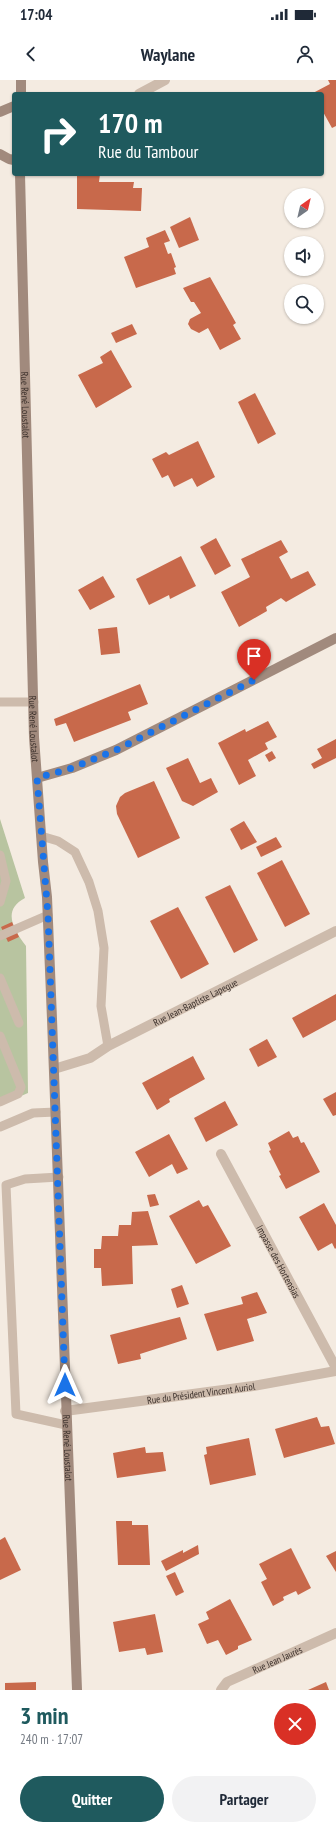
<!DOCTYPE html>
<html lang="fr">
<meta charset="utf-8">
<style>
:root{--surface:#fff;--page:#f2f2f3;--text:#1f2937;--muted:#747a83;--accent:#1f5a5e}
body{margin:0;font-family:"PT Sans Narrow",sans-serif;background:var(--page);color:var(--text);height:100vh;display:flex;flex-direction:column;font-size:15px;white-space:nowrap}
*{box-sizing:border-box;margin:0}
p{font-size:13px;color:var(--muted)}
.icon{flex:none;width:22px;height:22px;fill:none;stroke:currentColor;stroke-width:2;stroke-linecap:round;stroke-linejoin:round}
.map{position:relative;height:1610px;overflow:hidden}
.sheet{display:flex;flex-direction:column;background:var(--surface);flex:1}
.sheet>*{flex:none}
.guide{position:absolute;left:12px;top:12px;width:312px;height:84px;border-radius:4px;box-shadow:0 1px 3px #0004;background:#1f5a5e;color:#fff;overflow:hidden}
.needle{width:26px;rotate:34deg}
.tools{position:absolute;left:284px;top:108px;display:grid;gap:8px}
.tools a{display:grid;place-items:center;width:40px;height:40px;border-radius:50%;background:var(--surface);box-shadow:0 1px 3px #0004;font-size:20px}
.pin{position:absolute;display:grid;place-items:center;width:34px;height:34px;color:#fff;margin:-41px -17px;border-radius:50% 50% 50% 0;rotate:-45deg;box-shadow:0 0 4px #0007}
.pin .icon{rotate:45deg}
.me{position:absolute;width:44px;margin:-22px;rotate:0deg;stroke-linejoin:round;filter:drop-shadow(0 0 3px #0008)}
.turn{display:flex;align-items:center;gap:14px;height:84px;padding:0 20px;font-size:18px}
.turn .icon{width:52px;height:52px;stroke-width:2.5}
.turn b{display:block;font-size:28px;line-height:34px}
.round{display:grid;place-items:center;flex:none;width:42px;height:42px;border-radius:21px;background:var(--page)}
.summary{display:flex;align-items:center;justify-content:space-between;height:68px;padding:0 20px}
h1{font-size:24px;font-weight:700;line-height:30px;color:var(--accent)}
.button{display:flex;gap:8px;margin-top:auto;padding:8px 20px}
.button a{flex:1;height:46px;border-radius:24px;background:var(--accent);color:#fff;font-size:16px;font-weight:700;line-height:46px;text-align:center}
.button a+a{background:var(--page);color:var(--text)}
.status{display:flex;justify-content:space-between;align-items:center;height:28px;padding:0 20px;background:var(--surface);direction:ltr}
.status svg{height:11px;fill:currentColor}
header{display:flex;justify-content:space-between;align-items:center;height:52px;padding:0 20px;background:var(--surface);font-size:18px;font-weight:700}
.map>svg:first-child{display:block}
.green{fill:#b8c4a0}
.building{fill:#c8694b}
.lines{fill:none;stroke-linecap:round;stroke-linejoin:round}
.lane{stroke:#cdbbac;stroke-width:9}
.street{stroke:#cdbbac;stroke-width:10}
.secondary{stroke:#a18a7d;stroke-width:10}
.route{stroke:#1a73e8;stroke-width:7;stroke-dasharray:0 12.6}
.labels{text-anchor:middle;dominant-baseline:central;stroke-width:3.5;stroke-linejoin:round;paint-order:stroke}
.street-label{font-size:10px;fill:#3b302b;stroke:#fbf5ee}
</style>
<div class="status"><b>17:04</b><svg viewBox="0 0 49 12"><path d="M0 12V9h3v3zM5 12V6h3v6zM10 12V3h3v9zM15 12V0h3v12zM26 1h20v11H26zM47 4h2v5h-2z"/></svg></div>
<header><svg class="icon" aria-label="back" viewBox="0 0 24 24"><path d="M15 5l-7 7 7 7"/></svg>Waylane<svg class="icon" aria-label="person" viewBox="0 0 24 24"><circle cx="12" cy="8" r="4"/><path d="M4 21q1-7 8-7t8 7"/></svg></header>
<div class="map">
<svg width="336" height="1610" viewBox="0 0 336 1610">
<rect width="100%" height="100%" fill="#f4ebe1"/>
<path class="green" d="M0,739l25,79c-23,12 -12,31 1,48l2,147 -28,12z"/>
<g class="building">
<path d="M328,0h8v46l-4,2 -10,-18v-16l-9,-1 17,-9z"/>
<path d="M77,94h23l-1,8h35l-1,6h9l-1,23 -64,-2z"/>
<path d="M190,137l9,23 -20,8 -9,-21z"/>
<path d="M165,150l5,11 -6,2 4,11 3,-1 5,14 -2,1 2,6 -40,14 -12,-31 25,-10 -3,-9z"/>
<path d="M210,197l26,46 -3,2 8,14 -21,11 -12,-22 -9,5 -8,-4 -3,-5 2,-5 11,-6 -7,-11h-3l-8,-14z"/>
<path d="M132,244l5,10 -21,9 -5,-10z"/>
<path d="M111,270l21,37 -36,21 -18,-33 25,-12 -3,-6z"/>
<path d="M255,313l21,41 -18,10 -20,-42z"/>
<path d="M198,361l17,36 -18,10 -5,-9 -18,9 -6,-12 -6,3 -10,-19 14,-7 3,3z"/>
<path d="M216,458l15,28 -16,9 -15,-28z"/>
<path d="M281,460l7,12 -9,5 12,22 17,-8 8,14 -30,17 -5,-4 -15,9 1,4 -28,16 -18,-35 29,-15 -9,-18z"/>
<path d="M181,476l15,30 -26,13 -1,-4 -20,10 -13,-26z"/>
<path d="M103,496l12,21 -25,13 -12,-20z"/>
<path d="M117,547l3,26 -19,2 -3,-26z"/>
<path d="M140,604l8,20 -20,8 3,8 -57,22 -8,-19 -10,3 -2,-7z"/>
<path d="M268,641l9,16 -12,6 3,6 -20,11 8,16 -17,9 -21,-42 27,-14 1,3z"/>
<path d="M336,659v19l-22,11 -3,-5 11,-6 -5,-9z"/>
<path d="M272,671l4,7 -7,4 -4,-7z"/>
<path d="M188,678l12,25 11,-5 7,14 -25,14 -11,-5 -16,-33z"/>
<path d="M154,701l26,57 -42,20 -21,-44 -1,-8 4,-9 5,-4z"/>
<path d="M244,741l13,21 -16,8 -11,-21z"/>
<path d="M276,757l6,10 -21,10 -5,-10z"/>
<path d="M282,780l28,54 -25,13 -28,-54z"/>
<path d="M230,805l28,55 -24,13 -29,-56z"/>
<path d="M178,827l31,57 -28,15 -31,-58z"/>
<path d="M12,842l7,15 -11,5 -7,-15z"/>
<path d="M336,914v26l-33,18 -11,-20z"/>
<path d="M267,959l10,18 -19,10 -9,-18z"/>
<path d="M193,976l12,23 -36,20 1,3 -13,8 -15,-27z"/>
<path d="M336,1012v23l-3,1 -10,-17z"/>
<path d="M225,1021l13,24 -32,17 -12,-24z"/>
<path d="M289,1051l4,7 5,-2 3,7 3,-1 16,30 -34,17 -7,-13 2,-1 -12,-24 2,-1 -3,-7z"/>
<path d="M169,1054l19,35 -11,5 -5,-10 -23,13 -14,-25z"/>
<path d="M155,1114l4,11 -9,2 -3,-12z"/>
<path d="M199,1120l4,7 5,-2 23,41 -35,18 -27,-48z"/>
<path d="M324,1123l12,22v23l-1,1 -3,-6 -14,8 -19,-34z"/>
<path d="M148,1131l10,34 -26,1 1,38 -31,2 -1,-18h-7v-19h7l1,-13h16l1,-11h12l1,-13z"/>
<path d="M182,1205l7,19 -12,4 -6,-19z"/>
<path d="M257,1212l10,21 -20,6 7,22 -37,10 -13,-37 39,-10 -2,-7z"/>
<path d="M180,1237l7,22 -47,15 1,5 -23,5 -8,-29z"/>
<path d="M317,1337l4,10 8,-1 6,18 -51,14 -9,-29z"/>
<path d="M249,1358l7,37 -46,10 -6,-30 3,-1 -1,-7z"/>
<path d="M145,1367l1,6 17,-1 3,19 -49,7 -4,-25z"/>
<path d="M116,1441h16v4h16l2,40h-32z"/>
<path d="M5,1457l16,33 -21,10v-40z"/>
<path d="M198,1465l1,9 -33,17 -5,-10 22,-11v3z"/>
<path d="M291,1468l20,40 -13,7 -2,-4 -13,6 1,3 -11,6 -12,-24 6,-3 -8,-15z"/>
<path d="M336,1471v21l-10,-16z"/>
<path d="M175,1492l9,20 -8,4 -10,-20z"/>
<path d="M230,1519l22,41 -14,6v3l-12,6 -8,-15 -11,4 -9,-20 11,-5 -3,-7z"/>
<path d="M155,1534l8,38 -16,3 -2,-7 -26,4 -6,-30z"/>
<path d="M36,1602v8h-31v-7z"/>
<path d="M326,1602l3,8h-21z"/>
</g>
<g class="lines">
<g class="lane">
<path d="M0,622h34"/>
<path d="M41,756l17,5 17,11 14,30 9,29 6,37 -3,58 7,40"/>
<path d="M0,775l6,26 -6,21"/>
<path d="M0,856l48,-21"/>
<path d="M0,898l19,45"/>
<path d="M0,956l21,51 -3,7 -18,8"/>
<path d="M0,1047l33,-14 23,-1"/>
<path d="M59,1097l-34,2 -19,6 10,229 50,11"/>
</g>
<g class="street">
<path d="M139,14l26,-14"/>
<path id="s1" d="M54,989l36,-11 18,-12 228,-115"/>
<path id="s2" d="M221,1074l115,214"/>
<path id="s3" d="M65,1331l188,-25 83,-15"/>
<path id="s4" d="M221,1610l6,-8 109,-49"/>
</g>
<g class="secondary">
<path d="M21,0v14"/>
<path d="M0,32l14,-6"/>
<path d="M0,74l9,5 5,1"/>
<path id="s5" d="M20,94l14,563 9,125 4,35 5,122 25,671"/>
<path d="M37,698l35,-10 44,-18 220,-112"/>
</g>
</g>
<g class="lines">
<path class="route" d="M65,1305l-17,-470 -11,-137 35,-10 44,-18 138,-70"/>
</g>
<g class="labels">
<g class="street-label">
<text stroke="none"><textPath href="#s5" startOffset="231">Rue René Loustalot</textPath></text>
<text stroke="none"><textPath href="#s5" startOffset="555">Rue René Loustalot</textPath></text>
<text stroke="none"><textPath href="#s1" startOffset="157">Rue Jean-Baptiste Lapegue</textPath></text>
<text stroke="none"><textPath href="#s2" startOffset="122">Impasse des Hortensias</textPath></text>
<text stroke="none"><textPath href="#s3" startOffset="137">Rue du Président Vincent Auriol</textPath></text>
<text stroke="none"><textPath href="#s5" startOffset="1275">Rue René Loustalot</textPath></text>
<text stroke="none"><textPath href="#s4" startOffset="65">Rue Jean Jaurès</textPath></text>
</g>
</g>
</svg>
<div class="tools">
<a><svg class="needle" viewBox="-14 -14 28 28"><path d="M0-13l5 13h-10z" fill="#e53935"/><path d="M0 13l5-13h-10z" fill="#747a83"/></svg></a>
<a><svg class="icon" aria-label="sound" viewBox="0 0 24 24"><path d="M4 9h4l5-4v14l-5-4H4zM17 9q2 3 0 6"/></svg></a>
<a><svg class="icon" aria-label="search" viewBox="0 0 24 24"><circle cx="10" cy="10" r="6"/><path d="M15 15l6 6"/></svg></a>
</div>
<div class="pin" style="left:254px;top:600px;background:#d93025"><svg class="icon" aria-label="arrive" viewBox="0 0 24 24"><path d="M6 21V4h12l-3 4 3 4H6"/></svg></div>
<svg class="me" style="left:65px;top:1305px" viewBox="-20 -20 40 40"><path d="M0-17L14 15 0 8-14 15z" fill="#1a73e8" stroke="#fff" stroke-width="4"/></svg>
<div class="guide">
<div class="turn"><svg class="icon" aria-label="right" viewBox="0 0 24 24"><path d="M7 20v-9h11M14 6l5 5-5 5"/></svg><div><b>170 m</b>Rue du Tambour</div></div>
</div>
</div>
<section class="sheet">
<div class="summary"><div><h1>3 min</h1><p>240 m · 17:07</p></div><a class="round" style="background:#d93025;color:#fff"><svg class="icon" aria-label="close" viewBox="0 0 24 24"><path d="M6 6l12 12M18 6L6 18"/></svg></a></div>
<div class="button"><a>Quitter</a><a>Partager</a></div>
</section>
